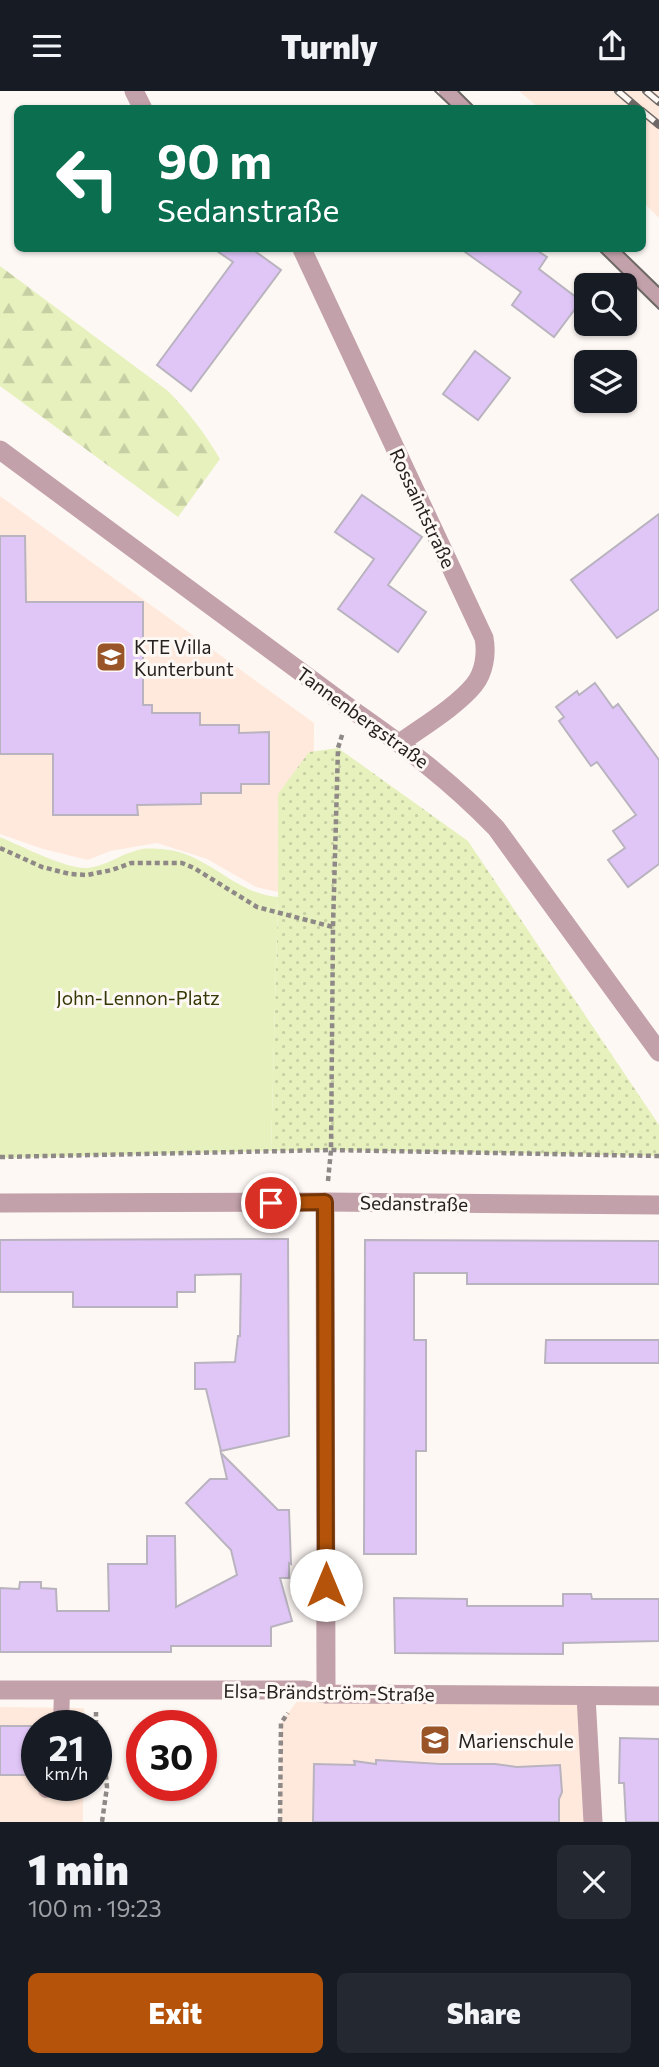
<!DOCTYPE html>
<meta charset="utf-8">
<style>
:root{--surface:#171b24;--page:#242831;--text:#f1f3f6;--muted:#9ea1a6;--accent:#b45309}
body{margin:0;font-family:Commissioner,sans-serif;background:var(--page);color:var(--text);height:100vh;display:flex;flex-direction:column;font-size:26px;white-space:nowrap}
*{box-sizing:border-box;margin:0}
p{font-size:23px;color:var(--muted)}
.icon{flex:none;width:38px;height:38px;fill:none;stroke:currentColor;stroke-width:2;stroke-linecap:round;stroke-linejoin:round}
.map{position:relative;height:1731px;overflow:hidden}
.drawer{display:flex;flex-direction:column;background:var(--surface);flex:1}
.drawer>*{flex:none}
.guide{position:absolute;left:14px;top:14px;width:632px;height:147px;border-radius:10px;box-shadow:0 2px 5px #0004;background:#0b6e4f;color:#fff;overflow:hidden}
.controls{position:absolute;left:574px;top:182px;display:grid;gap:14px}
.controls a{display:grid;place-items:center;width:63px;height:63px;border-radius:10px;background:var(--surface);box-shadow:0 2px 5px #0004;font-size:35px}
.speed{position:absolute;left:21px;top:1619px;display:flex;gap:14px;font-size:35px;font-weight:700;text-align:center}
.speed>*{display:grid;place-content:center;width:91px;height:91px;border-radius:50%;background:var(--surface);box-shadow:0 2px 5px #0004;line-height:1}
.speed small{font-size:18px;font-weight:400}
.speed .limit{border:10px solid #d22;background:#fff;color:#111}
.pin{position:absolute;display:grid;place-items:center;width:60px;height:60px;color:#fff;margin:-30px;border:4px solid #fff;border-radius:50%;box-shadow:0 2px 7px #0007}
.me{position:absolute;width:77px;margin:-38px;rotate:0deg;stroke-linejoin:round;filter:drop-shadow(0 0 5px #0008)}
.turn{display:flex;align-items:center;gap:24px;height:147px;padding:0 28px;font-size:32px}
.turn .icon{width:91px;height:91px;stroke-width:2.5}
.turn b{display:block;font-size:49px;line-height:60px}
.round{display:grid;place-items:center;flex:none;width:74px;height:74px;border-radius:10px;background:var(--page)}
.headline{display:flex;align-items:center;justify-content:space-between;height:119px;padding:0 28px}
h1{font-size:42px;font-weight:800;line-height:52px}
.button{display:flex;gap:14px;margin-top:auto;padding:14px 28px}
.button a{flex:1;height:80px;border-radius:10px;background:var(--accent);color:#fff;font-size:28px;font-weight:800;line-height:80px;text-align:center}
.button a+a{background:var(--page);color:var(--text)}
header{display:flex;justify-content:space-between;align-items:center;height:91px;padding:0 28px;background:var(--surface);font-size:32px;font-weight:800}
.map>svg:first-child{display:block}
.built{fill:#ffe9dc}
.grass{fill:url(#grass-dots)}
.forest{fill:url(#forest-firs)}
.park{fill:#e7f1be}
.building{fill:#e0c6f7;stroke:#b9b3bf;stroke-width:2}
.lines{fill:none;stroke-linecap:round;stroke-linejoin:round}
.path{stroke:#8e8986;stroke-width:4.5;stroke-dasharray:5 3.5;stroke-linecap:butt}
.service{stroke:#c2a1aa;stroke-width:16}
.minor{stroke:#c2a1aa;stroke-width:19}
.tertiary{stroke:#c2a1aa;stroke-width:19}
.tram{stroke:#6e6966;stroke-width:2}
.rail-casing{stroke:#6e6966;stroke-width:8}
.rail{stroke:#fef8f5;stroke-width:5;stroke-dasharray:16;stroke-linecap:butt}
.route-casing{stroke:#753606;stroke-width:18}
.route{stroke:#b45309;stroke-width:12}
.labels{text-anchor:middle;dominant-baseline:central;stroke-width:6;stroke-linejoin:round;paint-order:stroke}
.street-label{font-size:19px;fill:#26211e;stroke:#fef8f5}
.poi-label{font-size:19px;fill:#26211e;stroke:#fef8f5;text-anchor:start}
.park-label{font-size:19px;fill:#323904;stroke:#fef8f5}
</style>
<header><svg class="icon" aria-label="menu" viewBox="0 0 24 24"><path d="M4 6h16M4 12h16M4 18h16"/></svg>Turnly<svg class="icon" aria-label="share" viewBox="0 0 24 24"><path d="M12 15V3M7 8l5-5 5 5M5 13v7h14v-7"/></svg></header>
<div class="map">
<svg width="659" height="1731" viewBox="0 0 659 1731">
<defs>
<pattern id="grass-dots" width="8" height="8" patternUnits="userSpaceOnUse" patternTransform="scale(1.75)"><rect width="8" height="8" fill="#e7f1be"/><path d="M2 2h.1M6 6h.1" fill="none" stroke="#c6cea3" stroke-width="1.8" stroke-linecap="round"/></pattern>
<pattern id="forest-firs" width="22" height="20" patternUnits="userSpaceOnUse" patternTransform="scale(1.75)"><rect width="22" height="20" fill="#e7f1be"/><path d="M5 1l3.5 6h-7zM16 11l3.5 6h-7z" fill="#c6cea3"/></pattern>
</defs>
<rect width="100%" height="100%" fill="#fef8f5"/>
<g class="built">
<path d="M519,0h140v127l-17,-17v-92l-103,-1z"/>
<path d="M0,405l314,227 -1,177 -57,-13 -49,-28 -50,-16 -47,8 -22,9 -45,-11 -43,-15z"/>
<path d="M305,1599l281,6 7,126h-312l-1,-13 1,-86z"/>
<path d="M0,1616l84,1v17h-47v60h46v37h-83z"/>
</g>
<path class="grass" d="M338,657l130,93 191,284v31l-328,-6 -60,1 7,-253v-104l31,-42z"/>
<path class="forest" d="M0,175l168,125c21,21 37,43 52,68l-42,58 -178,-131z"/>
<path class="park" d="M0,746c21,9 66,32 87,31 17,-1 34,-14 51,-18 9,-3 27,-1 37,1 38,9 63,43 103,46l-7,254 -271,7z"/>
<g class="building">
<path d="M214,158h38l29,21 -90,121 -34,-26 76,-103z"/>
<path d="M461,158h74l12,8 -8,12 42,32 -27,36 -42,-32 9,-13z"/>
<path d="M475,260l35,27 -32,42 -35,-26z"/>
<path d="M362,404l60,42 -34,48 38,27 -28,40 -60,-43 36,-50 -39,-27z"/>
<path d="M659,423v95l-42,29 -46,-58z"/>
<path d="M0,445h25l1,66h117v103h9v8h48v12h39v8l30,-1v52h-28v9h-40v11l-64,1 1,10h-85v-61h-53z"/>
<path d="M595,592l18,25 5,-4 41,56v104l-31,23 -20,-27 17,-12 -12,-17 23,-16 -39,-53 -6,4 -32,-45 5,-4 -8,-10 21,-16 2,4z"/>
<path d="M288,1148l1,197 -68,15 -15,-62h-11v-26l40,-1 3,-26h2l1,-62 -46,1v17h-18v15h-104v-15h-73v-52z"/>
<path d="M365,1149l294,1v43h-192v-11h-53v67h12v111h-10v103h-52z"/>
<path d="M546,1249h113v23h-114z"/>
<path d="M221,1362l57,57h11l2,54 -2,-1v15h-9l12,43 -21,6v19h-100v6h-171v-64l19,1 1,-7h21v6l15,1 1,22h52l-1,-47h39v-28h28l1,71 61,-32 -6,-25 -45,-47 24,-24h17z"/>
<path d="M563,1503h28l1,5h67v42l-96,2v11l-168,-1 -1,-55 73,1v7h96z"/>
<rect x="0" y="1635" width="33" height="49"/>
<path d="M620,1647l39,1v83h-33l-2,-39h-5z"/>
<path d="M376,1669l64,4h55l22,3 43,-2 2,27 -3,7v23h-246l1,-58 41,1 -1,-4 22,3z"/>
</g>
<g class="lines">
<g class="path">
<path d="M0,757l42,19 28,7 17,1 25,-5 19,-7h51l12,5 63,39 76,20"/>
<path d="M0,1066l331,-7 328,6"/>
<path d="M328,1090l3,-31 2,-223 5,-179 5,-16"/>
<path d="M96,1634v-13"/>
<path d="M96,1643l2,17 7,15 2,21 -5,35"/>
<path d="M280,1731l1,-99 7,-10"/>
</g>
<g class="service">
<path d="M447,0l19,18"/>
<path d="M609,158l50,50"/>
<path d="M61,1634l1,-34"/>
<path d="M46,1699l14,-5"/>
</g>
<g class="minor">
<path d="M134,0l9,18"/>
<path d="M302,158l182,389c3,16 0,35 -10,47 -17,21 -52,42 -74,58"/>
<path d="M325,1111l1,492"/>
<path d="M0,1112l325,-1 334,3"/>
<path d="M0,1599h305l21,4 333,2"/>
<path d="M586,1605l7,126"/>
</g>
<path class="tertiary" d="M0,359l351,259c52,36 101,73 145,119l163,224"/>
<g class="tram">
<path d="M435,0l19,18"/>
<path d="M458,0l18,18"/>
<path d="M598,158l61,60"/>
<path d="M620,158l39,38"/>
</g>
<g class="rail-casing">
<g id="rail">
<path d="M618,0l21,18"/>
<path d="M646,0l13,11"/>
<path d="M642,20l17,14"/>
</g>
</g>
<use href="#rail" class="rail"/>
</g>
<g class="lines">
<g class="route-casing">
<path id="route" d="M271,1112l54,-1 1,383"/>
</g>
<use href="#route" class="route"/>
</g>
<defs>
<g id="school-square" transform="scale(1.575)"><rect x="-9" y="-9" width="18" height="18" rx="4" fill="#995428" stroke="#fef8f5"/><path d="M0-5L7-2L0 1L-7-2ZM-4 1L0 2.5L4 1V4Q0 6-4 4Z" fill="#fff"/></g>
</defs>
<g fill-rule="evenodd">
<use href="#school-square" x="111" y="566"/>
<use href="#school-square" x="435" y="1649"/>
</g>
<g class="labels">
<g class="street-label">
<text transform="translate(423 417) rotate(65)">Rossaintstraße</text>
<text transform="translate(363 626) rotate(36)">Tannenbergstraße</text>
<text transform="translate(414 1112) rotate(1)">Sedanstraße</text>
<text transform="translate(329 1601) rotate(1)">Elsa-Brändström-Straße</text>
</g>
<g class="poi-label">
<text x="134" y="555">KTE Villa<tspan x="134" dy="22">Kunterbunt</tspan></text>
<text x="458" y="1649">Marienschule</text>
</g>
<g class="park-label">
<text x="138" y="906">John-Lennon-Platz</text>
</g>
</g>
</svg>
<div class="controls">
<a><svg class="icon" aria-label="search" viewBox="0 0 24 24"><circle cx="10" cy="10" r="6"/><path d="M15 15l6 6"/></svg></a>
<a><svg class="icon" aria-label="layers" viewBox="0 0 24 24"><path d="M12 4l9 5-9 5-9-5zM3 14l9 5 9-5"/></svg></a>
</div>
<div class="speed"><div>21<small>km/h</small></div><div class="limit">30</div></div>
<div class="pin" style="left:271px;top:1112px;background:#d93025"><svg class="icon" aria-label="arrive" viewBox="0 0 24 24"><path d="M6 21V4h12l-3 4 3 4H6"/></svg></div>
<svg class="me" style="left:326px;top:1494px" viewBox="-20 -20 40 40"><circle r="19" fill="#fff"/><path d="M0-13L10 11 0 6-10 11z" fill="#b45309"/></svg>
<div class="guide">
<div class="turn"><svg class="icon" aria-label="left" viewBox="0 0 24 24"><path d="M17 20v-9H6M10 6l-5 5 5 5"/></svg><div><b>90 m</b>Sedanstraße</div></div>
</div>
</div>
<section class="drawer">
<div class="headline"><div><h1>1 min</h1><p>100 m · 19:23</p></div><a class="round"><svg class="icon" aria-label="close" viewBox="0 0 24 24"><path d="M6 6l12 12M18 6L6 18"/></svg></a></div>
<div class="button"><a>Exit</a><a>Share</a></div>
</section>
